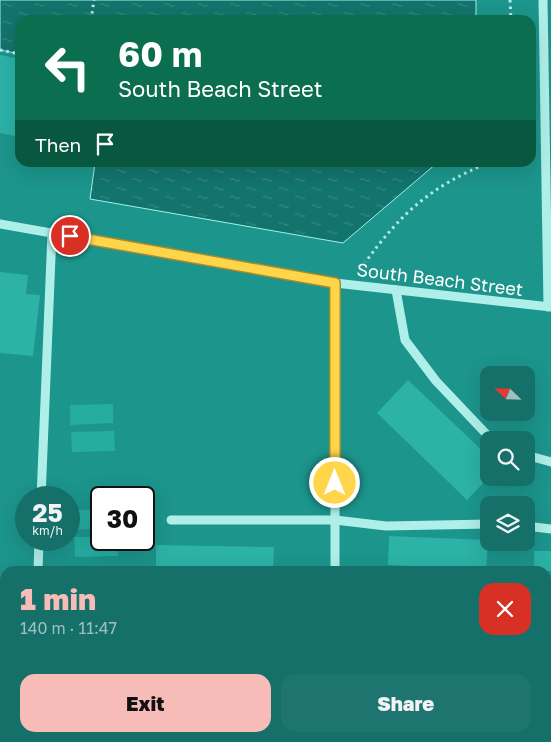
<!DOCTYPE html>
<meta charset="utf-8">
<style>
:root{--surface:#157069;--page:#1e756f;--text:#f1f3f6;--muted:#9dc1c0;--accent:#f7bcb8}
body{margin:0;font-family:"Golos Text",sans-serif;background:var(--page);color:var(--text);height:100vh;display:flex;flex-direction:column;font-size:19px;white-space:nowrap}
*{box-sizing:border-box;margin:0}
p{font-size:16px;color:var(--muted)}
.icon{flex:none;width:28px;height:28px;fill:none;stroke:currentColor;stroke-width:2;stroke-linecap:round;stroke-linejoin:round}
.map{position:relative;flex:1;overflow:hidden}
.drawer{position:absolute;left:0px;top:566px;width:551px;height:176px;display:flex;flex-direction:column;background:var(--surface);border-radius:15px 15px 0 0;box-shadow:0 5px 20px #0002}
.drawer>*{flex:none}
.banner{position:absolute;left:15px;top:15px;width:521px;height:152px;border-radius:15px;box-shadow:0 5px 20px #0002;background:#0b6e4f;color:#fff;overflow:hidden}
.needle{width:32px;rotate:293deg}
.tools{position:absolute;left:480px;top:366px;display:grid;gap:10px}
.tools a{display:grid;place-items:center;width:55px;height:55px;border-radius:10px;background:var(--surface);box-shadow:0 5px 20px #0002;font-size:25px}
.speed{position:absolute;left:15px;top:486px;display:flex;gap:10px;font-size:25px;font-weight:700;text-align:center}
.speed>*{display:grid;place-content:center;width:65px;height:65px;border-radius:50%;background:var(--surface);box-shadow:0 5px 20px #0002;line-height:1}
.speed small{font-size:12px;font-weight:400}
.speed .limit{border:2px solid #111;border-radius:8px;background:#fff;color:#111}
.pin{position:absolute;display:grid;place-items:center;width:42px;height:42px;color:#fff;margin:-21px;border:2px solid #fff;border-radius:50%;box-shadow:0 1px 5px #0007}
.me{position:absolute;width:55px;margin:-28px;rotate:0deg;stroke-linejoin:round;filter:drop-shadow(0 0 4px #0008)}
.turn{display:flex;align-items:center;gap:18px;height:105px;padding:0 20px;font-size:22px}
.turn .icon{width:65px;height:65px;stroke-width:2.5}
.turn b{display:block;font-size:35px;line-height:42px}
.then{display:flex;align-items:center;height:48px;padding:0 20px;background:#0003;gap:10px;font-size:19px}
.round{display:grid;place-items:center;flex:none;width:52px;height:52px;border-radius:15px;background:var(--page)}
.head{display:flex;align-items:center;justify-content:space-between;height:85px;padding:0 20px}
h1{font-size:30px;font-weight:800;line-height:38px;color:var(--accent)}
.cta{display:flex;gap:10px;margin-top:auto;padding:10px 20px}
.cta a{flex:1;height:58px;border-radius:15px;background:var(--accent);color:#111;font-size:20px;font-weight:800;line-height:58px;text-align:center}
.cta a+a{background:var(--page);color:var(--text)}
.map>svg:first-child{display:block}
.pitch{fill:#26ada2}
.water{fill:url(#water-ripples);stroke:#a2f1e9}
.building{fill:#2cb2a7}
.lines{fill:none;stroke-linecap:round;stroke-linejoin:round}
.path{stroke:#afefe9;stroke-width:3;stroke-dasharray:2.5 4;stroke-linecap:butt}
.minor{stroke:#afefe9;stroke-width:9}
.route-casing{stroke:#a68a30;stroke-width:12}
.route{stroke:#ffd54a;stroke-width:9}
.labels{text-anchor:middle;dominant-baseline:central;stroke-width:5;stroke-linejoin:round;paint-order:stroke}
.street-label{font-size:18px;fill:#fff;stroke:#1c958c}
</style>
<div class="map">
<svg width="551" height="742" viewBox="0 0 551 742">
<defs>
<pattern id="water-ripples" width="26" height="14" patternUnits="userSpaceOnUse" patternTransform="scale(1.25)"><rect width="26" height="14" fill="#13736d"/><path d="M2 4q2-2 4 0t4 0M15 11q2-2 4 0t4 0" fill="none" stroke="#368883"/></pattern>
</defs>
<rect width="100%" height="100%" fill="#1c958c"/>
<g class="pitch">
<path d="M113,404v19l-43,2v-20z"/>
<path d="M114,431l1,20 -43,1 -1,-20z"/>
<path d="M101,509v19l-26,2 -1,-20z"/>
<path d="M74,537h27v3h16l1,16 -43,1z"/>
</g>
<g class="water">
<path d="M0,0h476v20h-456v34l-20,-4z"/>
<path d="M95,163v-1l342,1 -94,80 -253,-44z"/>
</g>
<g class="building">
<path d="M0,55l20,4v78l-20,-4z"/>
<path d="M0,272l28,3 -2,19 14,1 -7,61 -33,-3z"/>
<path d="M408,380l81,77v20l-22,23 -90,-87z"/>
<path d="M389,536l99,4 -2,31h-33v-3l-65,-3z"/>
<path d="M156,545l118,2 -1,24h-117z"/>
<rect x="534" y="551" width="17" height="20"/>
</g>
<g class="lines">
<g class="path">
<path d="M510,0l1,20"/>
<path d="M91,20l3,-20"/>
<path d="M0,50l20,4"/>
<path d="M364,264c38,-52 66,-77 126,-102"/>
</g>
<g class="minor">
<path d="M543,0l5,307"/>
<path d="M0,224l335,59 216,24"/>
<path d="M335,283v288"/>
<path d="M396,290l9,50 31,41 56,59"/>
<path d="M526,455l25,7"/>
<path d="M41,498l11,-265"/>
<path d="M171,520h164l51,6 103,-2"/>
<path d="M526,526l25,3"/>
<path d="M38,571l1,-31"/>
<path d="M336,738v4"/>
</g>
</g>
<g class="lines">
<g class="route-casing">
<path id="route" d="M70,236l265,47v200"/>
</g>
<use href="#route" class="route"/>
</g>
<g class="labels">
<g class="street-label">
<text transform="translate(440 279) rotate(7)">South Beach Street</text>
</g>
</g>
</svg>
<div class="tools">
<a><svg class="needle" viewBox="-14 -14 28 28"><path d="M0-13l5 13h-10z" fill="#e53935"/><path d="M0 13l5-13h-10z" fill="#9dc1c0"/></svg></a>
<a><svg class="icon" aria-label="search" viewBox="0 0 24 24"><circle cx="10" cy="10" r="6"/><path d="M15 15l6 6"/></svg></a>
<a><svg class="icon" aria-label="layers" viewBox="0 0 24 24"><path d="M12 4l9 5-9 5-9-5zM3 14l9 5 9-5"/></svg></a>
</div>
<div class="speed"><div>25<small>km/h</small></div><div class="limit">30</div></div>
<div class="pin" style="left:70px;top:236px;background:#d93025"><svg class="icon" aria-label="arrive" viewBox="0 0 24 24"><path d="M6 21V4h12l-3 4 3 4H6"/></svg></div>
<svg class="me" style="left:335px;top:483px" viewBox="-20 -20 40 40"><circle r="17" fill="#ffd54a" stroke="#fff" stroke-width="3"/><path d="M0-11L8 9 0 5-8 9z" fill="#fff"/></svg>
<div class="banner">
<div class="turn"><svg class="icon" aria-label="left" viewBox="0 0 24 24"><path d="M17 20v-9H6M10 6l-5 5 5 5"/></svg><div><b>60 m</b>South Beach Street</div></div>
<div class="then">Then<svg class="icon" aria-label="arrive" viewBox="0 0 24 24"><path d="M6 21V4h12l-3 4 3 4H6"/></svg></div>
</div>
<section class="drawer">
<div class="head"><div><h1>1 min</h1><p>140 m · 11:47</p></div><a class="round" style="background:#d93025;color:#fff"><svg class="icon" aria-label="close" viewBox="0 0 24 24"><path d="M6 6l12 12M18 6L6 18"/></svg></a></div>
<div class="cta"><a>Exit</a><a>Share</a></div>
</section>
</div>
